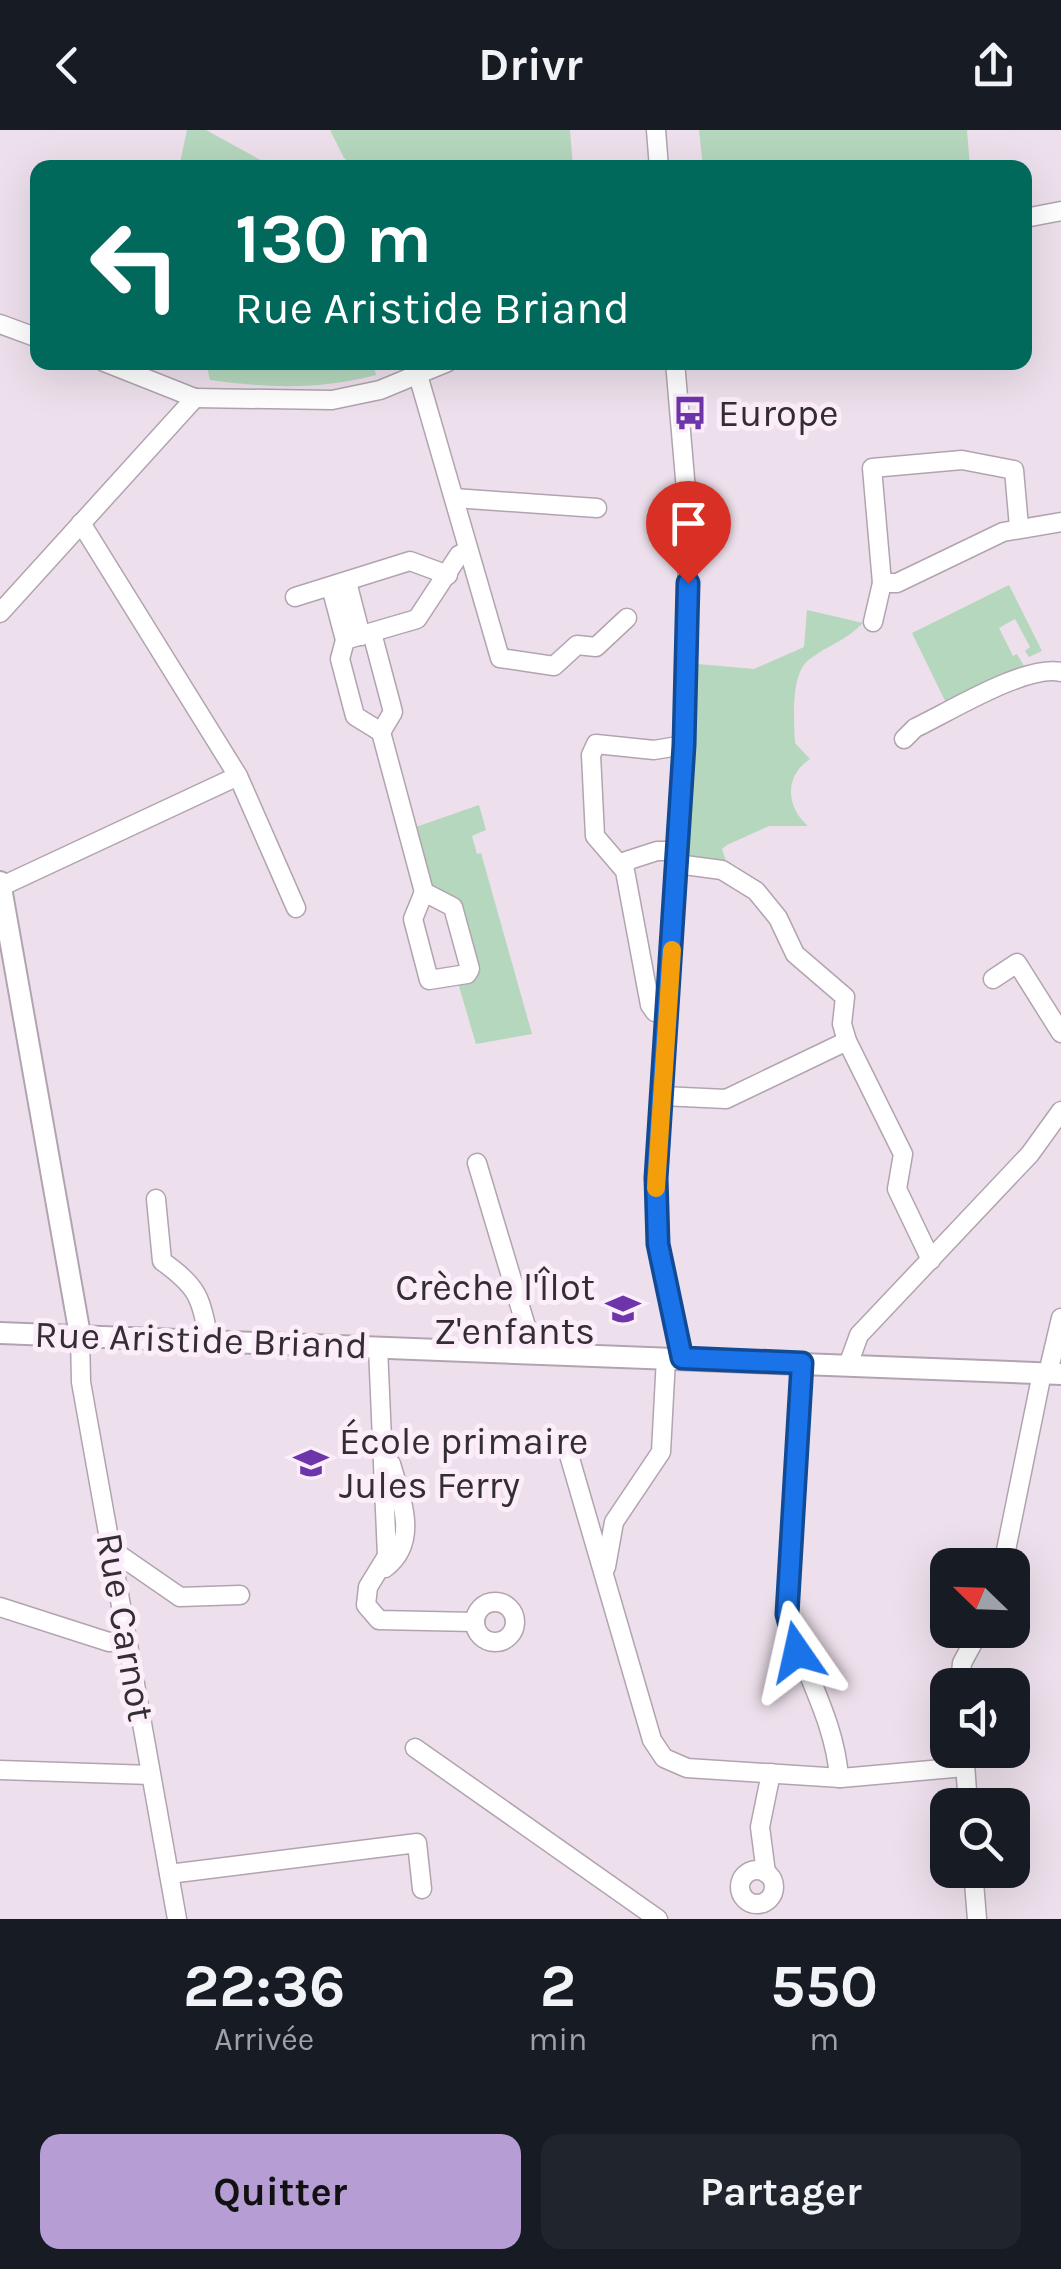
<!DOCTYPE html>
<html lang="fr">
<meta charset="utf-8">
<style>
:root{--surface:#171b24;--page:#20242c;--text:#f1f3f6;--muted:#9ea1a6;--accent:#b69ed4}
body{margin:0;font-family:Karla,sans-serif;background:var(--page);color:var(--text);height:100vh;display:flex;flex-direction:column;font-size:38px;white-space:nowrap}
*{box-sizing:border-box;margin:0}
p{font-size:32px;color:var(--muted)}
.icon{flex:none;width:55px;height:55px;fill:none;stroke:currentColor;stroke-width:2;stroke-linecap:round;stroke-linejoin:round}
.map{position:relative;height:1789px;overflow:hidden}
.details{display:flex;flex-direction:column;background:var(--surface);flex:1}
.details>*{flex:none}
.guide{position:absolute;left:30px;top:30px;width:1002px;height:210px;border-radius:20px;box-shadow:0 10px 40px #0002;background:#00695c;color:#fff;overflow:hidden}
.needle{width:65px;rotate:293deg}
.buttons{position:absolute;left:930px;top:1418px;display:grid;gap:20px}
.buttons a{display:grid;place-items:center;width:100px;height:100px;border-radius:20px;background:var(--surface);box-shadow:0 10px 40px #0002;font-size:50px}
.pin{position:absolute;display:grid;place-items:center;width:85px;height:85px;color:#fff;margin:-102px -42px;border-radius:50% 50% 50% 0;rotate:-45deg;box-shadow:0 0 10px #0007}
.pin .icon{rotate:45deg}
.me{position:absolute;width:110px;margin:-55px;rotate:349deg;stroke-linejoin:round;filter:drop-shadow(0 0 8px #0008)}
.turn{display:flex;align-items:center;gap:35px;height:210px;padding:0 40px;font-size:45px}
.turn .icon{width:130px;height:130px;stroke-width:2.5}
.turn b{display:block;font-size:70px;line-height:85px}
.eta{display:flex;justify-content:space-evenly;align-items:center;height:170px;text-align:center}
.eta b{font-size:60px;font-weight:700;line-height:70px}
.button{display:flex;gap:20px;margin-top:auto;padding:20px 40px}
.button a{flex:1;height:115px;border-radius:20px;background:var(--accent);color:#111;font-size:40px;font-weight:700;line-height:115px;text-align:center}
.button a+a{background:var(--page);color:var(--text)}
header{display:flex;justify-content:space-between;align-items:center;height:130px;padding:0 40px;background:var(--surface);font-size:45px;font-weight:700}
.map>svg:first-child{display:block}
.green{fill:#b5d7bd}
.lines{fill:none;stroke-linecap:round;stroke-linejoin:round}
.minor-casing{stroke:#b1a4b0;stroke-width:21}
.major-casing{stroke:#b1a4b0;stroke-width:24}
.minor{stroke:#fff;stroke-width:18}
.major{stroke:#fff;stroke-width:20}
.route-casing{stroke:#114b97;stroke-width:25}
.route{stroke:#1a73e8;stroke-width:18}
.slow{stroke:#f59e0b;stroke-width:18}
.labels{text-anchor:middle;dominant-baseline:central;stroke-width:10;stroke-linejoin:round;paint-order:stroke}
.poi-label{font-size:38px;fill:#332e33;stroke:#fbedfa;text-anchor:start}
.street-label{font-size:38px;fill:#332e33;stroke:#fbedfa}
</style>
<header><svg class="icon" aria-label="back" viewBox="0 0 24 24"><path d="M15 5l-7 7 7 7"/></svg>Drivr<svg class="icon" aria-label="share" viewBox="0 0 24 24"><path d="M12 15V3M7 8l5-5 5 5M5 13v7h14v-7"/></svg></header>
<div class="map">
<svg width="1061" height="1789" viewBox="0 0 1061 1789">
<rect width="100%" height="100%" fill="#ede0ec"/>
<g class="green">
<path d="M187,0h19l67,37h-94z"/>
<path d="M330,0h240l3,37h-218l-11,-9z"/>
<path d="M699,0h268l3,37h-267z"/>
<path d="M206,233h167l3,12c-56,15 -109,13 -166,5z"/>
<path d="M1009,455l33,66 -13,6 -4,-6 5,-4 -15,-28 -16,9 14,28 4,-2 10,17 -78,38 -37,-76z"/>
<path d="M807,480l56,13c-16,17 -35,22 -53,36 -20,13 -16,62 -15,84l15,16c-26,17 -24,48 -2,67h-39l-42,19 -5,4 5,15 -40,-4 11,-196 56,5 50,-22z"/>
<path d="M479,675l7,25 -14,6 5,18 4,-1 51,181 -56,10 -18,-61 15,-5 -14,-76 -32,-18 -14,-56z"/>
</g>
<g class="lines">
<g class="minor-casing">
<g id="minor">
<path d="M656,0l3,38"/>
<path d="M1025,88l36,-7"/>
<path d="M0,194l38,14"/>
<path d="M104,232l91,36"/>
<path d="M675,232l12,140 1,144 -32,562 5,55 21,96"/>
<path d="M418,245l82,283 54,8 23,-21 19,2 31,-29"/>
<path d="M195,268l137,2 48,-10 68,-28"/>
<path d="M454,368l143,10"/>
<path d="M347,452l14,54"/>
<path d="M882,453h15l106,-51 58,-10"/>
<path d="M331,457l14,53 -5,19 15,57 26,16 12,-20 -21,-79"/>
<path d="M295,467l115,-36 38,14"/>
<path d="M0,483l195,-215"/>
<path d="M873,492l9,-39 -10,-115 90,-8 52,10 5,57"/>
<path d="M345,510l72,-21 42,-64 9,-5"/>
<path d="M381,602l43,160"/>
<path d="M904,609l11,-11c34,-16 111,-64 146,-56"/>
<path d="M238,646l58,132"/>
<path d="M620,733l37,-12h21"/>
<path d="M677,734l45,6 34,21 22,27 17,36 50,43 -3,27 5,17 56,113 -6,35 34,71"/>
<path d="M0,757l238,-111 -157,-253"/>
<path d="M424,762l29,15 17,62 -3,5 -38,6 -16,-61z"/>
<path d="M993,849l24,-16 44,70"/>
<path d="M668,883l-13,-1 -5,-7 -25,-134 -30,-35 -4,-81 5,-11 58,6 30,-5"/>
<path d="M662,966l64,3 121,-58"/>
<path d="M477,1033l57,190"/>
<path d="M156,1069l6,62c37,27 38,35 47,79"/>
<path d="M80,1205l1,47 96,537"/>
<path d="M378,1217l9,209 -19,31 -2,18 13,15 96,2"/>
<path d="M802,1233l-15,251c15,56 48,105 52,164"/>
<path d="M848,1235l11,-30 171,-181 31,-43"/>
<path d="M1048,1243l13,-55"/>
<path d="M569,1325l83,285 12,18 23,10 154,10 124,-11"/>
<path d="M112,1420l68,47 60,-2"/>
<path d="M1003,1435l39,-192"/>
<path d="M606,1437l8,-45 47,-70 5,-94"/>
<path d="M385,1438c35,-27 16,-69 6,-104"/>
<circle cx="495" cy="1492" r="20"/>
<path d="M0,1477l109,35 18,-1"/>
<path d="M960,1555l2,-22 18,-33"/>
<path d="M415,1618l243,171"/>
<path d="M964,1620l4,55"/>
<path d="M0,1640l151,5"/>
<circle cx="757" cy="1757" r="17"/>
<path d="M973,1740l4,49"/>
<path d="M766,1743l-6,-46 11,-54"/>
<path d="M169,1744l248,-31 5,46"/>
</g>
</g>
<g class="major-casing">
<g id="major">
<path d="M0,752l80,453"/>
<path d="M0,1203l1061,41"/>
</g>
</g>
<use href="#minor" class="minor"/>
<use href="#major" class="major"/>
</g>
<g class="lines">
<g class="route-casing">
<path id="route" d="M688,453l-4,162 -28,433 2,66 24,114 120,5 -15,251 10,38"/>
</g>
<use href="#route" class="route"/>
<path class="slow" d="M656,1058l16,-238"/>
</g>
<defs>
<g id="bus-bare" transform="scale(2.7)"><path d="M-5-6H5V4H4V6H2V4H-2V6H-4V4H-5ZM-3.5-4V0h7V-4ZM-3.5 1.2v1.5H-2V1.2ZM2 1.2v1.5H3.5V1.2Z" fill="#6e35ab" stroke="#fbedfa" stroke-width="2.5" paint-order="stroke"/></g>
<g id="school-bare" transform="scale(2.7)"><path d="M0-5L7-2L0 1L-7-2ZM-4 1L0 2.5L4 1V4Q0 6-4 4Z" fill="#6e35ab" stroke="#fbedfa" stroke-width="2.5" paint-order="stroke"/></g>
</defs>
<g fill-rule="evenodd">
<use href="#bus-bare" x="690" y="283"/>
<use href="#school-bare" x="623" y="1179"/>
<use href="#school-bare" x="311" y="1333"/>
</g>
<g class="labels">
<g class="poi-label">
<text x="718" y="283">Europe</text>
<text x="595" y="1157" text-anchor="end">Crèche l'Îlot<tspan x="595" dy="44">Z'enfants</tspan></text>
<text x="339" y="1311">École primaire<tspan x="339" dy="44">Jules Ferry</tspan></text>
</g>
<g class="street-label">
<text transform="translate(201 1210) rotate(2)">Rue Aristide Briand</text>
<text transform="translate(125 1497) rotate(80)">Rue Carnot</text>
</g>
</g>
</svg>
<div class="buttons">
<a><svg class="needle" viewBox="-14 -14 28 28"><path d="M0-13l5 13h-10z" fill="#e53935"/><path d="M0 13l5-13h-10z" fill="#9ea1a6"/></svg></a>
<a><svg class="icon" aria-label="sound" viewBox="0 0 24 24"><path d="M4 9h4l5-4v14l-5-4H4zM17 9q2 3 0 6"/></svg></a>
<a><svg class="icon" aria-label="search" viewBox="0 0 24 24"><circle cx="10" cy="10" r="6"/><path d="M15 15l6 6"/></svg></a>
</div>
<div class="pin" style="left:688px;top:453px;background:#d93025"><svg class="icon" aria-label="arrive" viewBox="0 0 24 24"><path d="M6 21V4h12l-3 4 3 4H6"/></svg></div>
<svg class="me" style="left:797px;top:1522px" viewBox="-20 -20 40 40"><path d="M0-17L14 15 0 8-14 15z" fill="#1a73e8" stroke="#fff" stroke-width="4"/></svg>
<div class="guide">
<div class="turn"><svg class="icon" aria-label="left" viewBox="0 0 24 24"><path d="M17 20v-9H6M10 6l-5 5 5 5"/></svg><div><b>130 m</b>Rue Aristide Briand</div></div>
</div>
</div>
<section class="details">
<div class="eta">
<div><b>22:36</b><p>Arrivée</p></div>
<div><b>2</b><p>min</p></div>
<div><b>550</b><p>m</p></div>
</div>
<div class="button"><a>Quitter</a><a>Partager</a></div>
</section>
